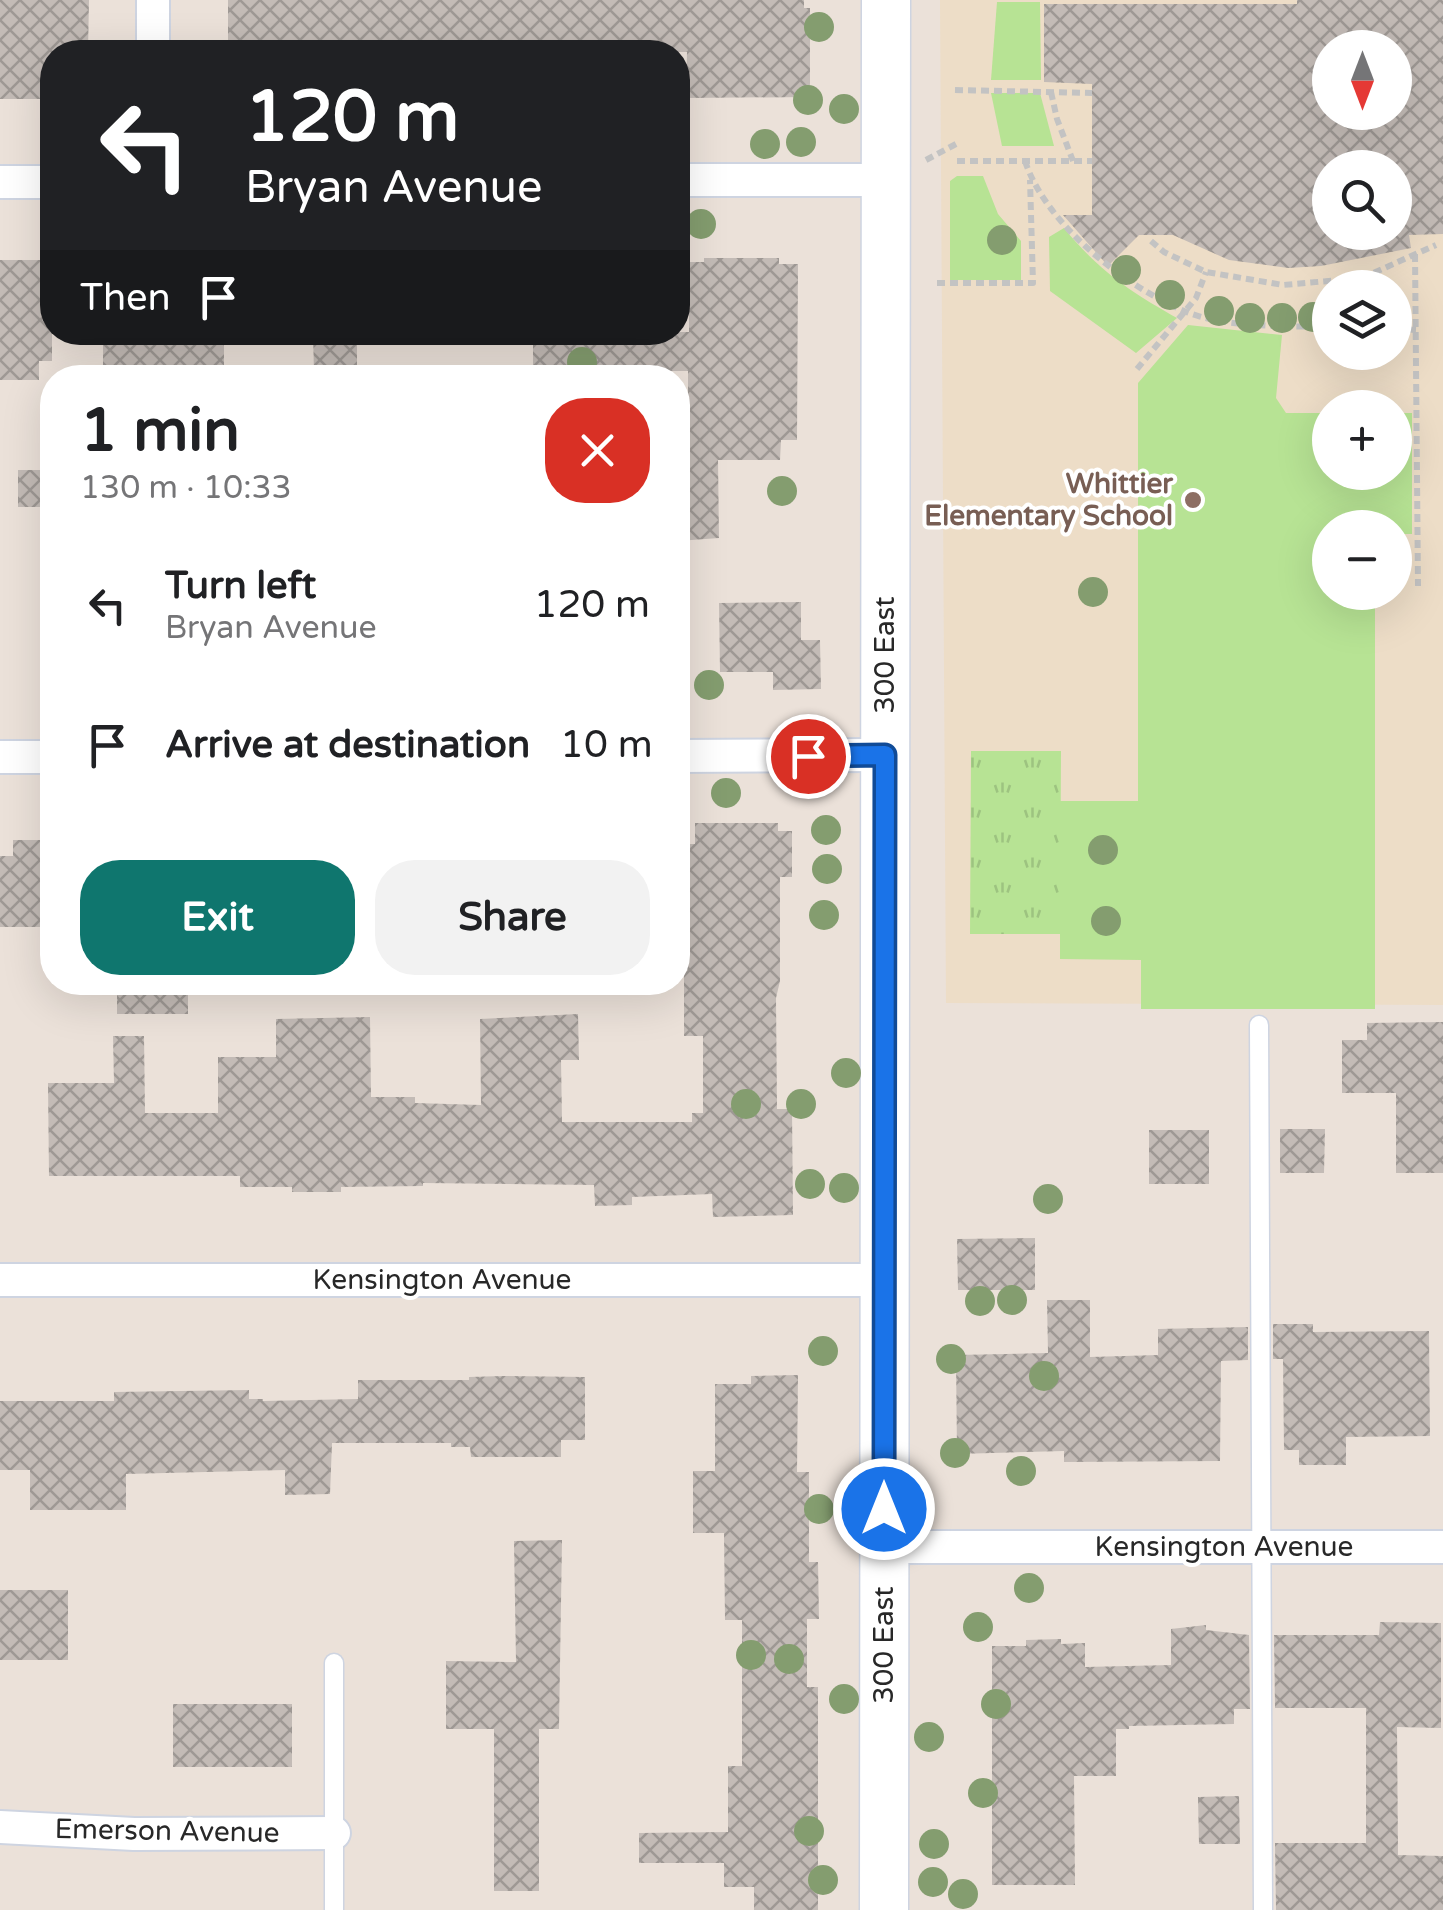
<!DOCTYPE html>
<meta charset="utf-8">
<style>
:root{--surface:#fff;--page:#f2f2f2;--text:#202124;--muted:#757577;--accent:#0f766e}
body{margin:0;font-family:"Varela Round",sans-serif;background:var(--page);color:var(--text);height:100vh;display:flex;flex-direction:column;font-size:38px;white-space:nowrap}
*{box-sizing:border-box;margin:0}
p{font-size:32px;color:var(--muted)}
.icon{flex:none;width:55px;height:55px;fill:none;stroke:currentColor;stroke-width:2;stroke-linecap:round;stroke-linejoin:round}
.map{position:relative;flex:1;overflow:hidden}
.drawer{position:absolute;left:40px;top:365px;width:650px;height:630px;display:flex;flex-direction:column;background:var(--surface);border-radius:40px;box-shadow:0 10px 40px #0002}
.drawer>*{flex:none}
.guide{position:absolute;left:40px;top:40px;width:650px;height:305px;border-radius:40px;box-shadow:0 10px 40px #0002;background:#202124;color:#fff;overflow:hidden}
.needle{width:65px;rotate:180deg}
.fabs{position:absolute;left:1312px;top:30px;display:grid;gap:20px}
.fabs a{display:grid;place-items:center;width:100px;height:100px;border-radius:50%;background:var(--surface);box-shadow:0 10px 40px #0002;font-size:50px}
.pin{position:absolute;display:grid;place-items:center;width:85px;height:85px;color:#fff;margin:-42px;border:5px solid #fff;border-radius:50%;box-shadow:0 2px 10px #0007}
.me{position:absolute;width:110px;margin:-55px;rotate:0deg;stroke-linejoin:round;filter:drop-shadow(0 0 8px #0008)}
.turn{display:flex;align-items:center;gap:35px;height:210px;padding:0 40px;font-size:45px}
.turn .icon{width:130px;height:130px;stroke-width:2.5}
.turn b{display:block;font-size:70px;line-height:85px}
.then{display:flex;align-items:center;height:95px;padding:0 40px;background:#0003;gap:20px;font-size:38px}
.round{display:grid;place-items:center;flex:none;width:105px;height:105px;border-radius:40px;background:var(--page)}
.overview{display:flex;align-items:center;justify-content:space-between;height:170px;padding:0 40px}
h1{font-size:60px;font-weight:700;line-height:75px}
.button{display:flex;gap:20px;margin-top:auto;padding:20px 40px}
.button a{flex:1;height:115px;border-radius:40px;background:var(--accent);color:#fff;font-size:40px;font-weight:700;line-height:115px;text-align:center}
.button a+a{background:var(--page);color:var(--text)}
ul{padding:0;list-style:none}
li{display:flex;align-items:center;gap:30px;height:140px;padding:0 40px}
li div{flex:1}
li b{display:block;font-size:38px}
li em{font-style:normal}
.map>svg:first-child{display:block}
.education{fill:#edddc7;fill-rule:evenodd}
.grass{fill:#b7e394}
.park{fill:url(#park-tufts)}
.building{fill:url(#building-cross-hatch);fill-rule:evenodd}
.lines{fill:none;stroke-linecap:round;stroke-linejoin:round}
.lane-casing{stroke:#ced4e1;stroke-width:21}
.street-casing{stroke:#ced4e1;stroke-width:36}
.secondary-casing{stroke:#ced4e1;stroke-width:51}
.path{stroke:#c3c3c3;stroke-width:6;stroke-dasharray:8 5;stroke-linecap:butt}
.lane{stroke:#fff;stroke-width:18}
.street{stroke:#fff;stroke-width:32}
.secondary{stroke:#fff;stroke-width:48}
.tree{fill:#849d6f}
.route-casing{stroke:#114b97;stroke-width:25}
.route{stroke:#1a73e8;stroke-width:18}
.education-dot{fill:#8d6e63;stroke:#fff;stroke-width:4}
.labels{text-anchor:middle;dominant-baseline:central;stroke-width:8;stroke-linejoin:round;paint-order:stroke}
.education-label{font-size:28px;font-weight:bold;fill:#785e54;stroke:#fff;text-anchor:end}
.street-label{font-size:28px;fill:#282828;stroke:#fff}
</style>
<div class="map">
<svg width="1443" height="1910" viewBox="0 0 1443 1910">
<defs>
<pattern id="park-tufts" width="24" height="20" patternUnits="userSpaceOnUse" patternTransform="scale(2.5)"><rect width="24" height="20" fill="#b7e394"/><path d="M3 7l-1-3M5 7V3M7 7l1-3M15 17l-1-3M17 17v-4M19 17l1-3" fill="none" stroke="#9dc380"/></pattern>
<pattern id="building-cross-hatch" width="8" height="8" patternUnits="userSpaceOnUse" patternTransform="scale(2.5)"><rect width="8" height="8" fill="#c3bbb6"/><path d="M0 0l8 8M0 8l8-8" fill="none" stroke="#9e9894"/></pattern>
</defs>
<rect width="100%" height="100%" fill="#ebe1d9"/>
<path class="education" d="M940,0h503v1005l-497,-2zM1330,48h65v64h-65zM1330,168h65v64h-65zM1330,288h65v64h-65zM1330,408h65v64h-65zM1330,528h65v64h-65z"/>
<g class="grass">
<path d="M997,2h43l1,78h-50z"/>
<path d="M991,93h49l14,53h-52z"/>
<path d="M957,176h26l15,38 23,27v39h-71v-99z"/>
<path d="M1064,228c34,42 65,63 113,90l-41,35 -86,-62 -1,-54z"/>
<path d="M1188,325l94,10 -6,63 10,15h44v59h65v-59h17v121h-17v-6h-65v64l45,1v416h-234v-49l-81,-1v-158h78v-418z"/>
</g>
<path class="park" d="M971,751h90l-1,183h-90z"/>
<g class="building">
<path d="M0,0h89l-1,52h-36v47h-52z"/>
<path d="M228,0h576v8h6v76l-2,13 -122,1 1,-46h-459z"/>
<path d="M1297,0h146v234l-34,1 2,13 -90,18 -33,2 -59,-8 -56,-25h-34l-31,31 -45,-51h29v-131l-48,-2v-78h253zM1330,48h65v64h-65zM1330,168h65v64h-65z"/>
<path d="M704,258h75v6h19l-1,176h-16l-1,20h-62l1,78 -41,3v-53h10v-117h-124l-1,5h-30v-44h156v-70h15z"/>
<path d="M0,260h52v101h-13v19h-39z"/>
<path d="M103,332h121v40l-121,2z"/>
<path d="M313,332h44v40l-43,1z"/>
<rect x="18" y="470" width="34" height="37"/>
<path d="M801,602v38h19l1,49 -48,1v-18h-53l-1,-69z"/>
<path d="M695,823h83v8h14v46h-12v104l-4,17 1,111h15l1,106 -80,2 -1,-23 -80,3v8l-37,1 -1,-21 -171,-2v3l-82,1v5h-49v-5h-52v-11h-191l-1,-93h66l-1,-47h31l1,77h73v-56h58v-38l94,-2 1,80h44v6l66,2 -1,-86 98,-5 1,46h-18l1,62h130v-9h11v-77h-19v-130h-6v-62h17z"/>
<path d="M13,840h39v87h-52v-71h13z"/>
<rect x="117" y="982" width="71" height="32"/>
<path d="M1443,1022v151h-47v-80h-54v-53h25v-17z"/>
<path d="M1280,1129h45l-1,44h-44z"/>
<rect x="1149" y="1130" width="60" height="54"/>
<path d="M1035,1238v52h-77l-1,-51z"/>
<path d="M1047,1300h43v57l68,-2v-26l90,-2v33l-27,1 -1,100 -156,1v-11l-107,3 -1,-99 92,-2z"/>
<path d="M1273,1324h40v8l116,-1 1,105 -84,1v28h-47v-15h-15l-1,-91h-10z"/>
<path d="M798,1375l-1,97h12v90h9l1,57h-12v68h11v223h-64v-23h-30v-24h-85v-30l89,-1v-66h14v-146h-17l-1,-87h-31v-62h22v-87h36v-8z"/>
<path d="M503,1376l82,1v63h-24v17h-90l-1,-10h-19v-4h-119l-2,51 -45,1v-25l-159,4v36h-96v-40h-30v-69h114v-9l135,-2v9h14v2l95,-2v-19h111v-3z"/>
<path d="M562,1540l-3,189h-20v162h-45v-162h-48v-68l70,1 -2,-121z"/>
<rect x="0" y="1590" width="68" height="70"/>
<path d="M1380,1622l61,1v105l-44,-1 1,128 45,1v54h-167l-1,-67h91v-135h-91l-1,-73h105z"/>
<path d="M1206,1625v5l43,5 1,74h-16v15l-105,2v3h-13v47h-42l1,109h-83v-239h34v-6l35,-1v5l24,-1v24l86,-2v-36z"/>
<rect x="173" y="1704" width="119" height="63"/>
<path d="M1239,1796l1,48h-41l-1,-47z"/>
</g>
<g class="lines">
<g class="lane-casing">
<g id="lane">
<path d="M1259,1025l4,885"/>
<path d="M334,1663v247"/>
</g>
</g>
<g class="street-casing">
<g id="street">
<path d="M153,0v52"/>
<path d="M678,180h208"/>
<path d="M0,182h52"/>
<path d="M678,756l207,-1"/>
<path d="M0,757h52"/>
<path d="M0,1280h885"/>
<path d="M884,1547h559"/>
<path d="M0,1827l134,7 200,-1"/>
</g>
</g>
<g class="secondary-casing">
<path id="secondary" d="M884,1910l2,-1910"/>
</g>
<g class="path">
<path d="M955,90l137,3"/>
<path d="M1051,92l6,27 16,42"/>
<path d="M926,160l30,-16"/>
<path d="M957,161h135"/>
<path d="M1025,161c21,64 100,125 159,150 40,17 103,15 146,16"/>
<path d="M1151,241l13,11 42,20 77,13 79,-7 74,-33"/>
<path d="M1415,254l3,332"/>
<path d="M937,283h96l-3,-103"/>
<path d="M1395,329l21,1"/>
<path d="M1137,369l59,-71 10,-26"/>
</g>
<use href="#lane" class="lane"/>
<use href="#street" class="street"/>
<use href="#secondary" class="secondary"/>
</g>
<g class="tree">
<circle cx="819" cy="27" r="15"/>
<circle cx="808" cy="100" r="15"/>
<circle cx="844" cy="109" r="15"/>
<circle cx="801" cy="142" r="15"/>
<circle cx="765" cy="144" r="15"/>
<circle cx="701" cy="224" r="15"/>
<circle cx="1002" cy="240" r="15"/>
<circle cx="1126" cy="270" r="15"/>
<circle cx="1170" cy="295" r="15"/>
<circle cx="1219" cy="311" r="15"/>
<circle cx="1313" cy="317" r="15"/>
<circle cx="1250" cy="318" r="15"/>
<circle cx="1282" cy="318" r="15"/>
<circle cx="582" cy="362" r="15"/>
<circle cx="782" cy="491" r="15"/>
<circle cx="1093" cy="592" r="15"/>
<circle cx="709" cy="685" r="15"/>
<circle cx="726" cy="793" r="15"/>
<circle cx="826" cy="830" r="15"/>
<circle cx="1103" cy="850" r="15"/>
<circle cx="827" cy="869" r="15"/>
<circle cx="824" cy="915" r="15"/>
<circle cx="1106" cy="921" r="15"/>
<circle cx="846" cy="1073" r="15"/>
<circle cx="746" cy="1104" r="15"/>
<circle cx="801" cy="1104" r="15"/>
<circle cx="810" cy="1184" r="15"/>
<circle cx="844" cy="1188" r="15"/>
<circle cx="1048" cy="1199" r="15"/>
<circle cx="1012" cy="1300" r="15"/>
<circle cx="980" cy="1301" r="15"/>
<circle cx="823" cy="1351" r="15"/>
<circle cx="951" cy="1359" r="15"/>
<circle cx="1044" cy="1376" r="15"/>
<circle cx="955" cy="1453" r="15"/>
<circle cx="1021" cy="1471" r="15"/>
<circle cx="819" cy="1509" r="15"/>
<circle cx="1029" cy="1588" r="15"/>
<circle cx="978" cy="1627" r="15"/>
<circle cx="751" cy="1655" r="15"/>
<circle cx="789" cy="1659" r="15"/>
<circle cx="844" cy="1699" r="15"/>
<circle cx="996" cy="1704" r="15"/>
<circle cx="929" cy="1737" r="15"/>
<circle cx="983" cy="1793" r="15"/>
<circle cx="809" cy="1831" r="15"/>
<circle cx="934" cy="1844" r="15"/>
<circle cx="823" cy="1880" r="15"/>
<circle cx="933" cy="1882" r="15"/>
<circle cx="963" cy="1894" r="15"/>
</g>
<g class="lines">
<g class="route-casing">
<path id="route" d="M808,756l77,-1 -1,754"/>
</g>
<use href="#route" class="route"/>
</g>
<circle class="education-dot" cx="1193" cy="500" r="10"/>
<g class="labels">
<g class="education-label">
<text x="1173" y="484">Whittier<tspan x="1173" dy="32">Elementary School</tspan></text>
</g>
<g class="street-label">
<text transform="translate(885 655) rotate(-90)">300 East</text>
<text x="442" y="1280">Kensington Avenue</text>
<text x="1224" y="1547">Kensington Avenue</text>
<text transform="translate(884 1645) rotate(-90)">300 East</text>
<text transform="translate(167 1831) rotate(1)">Emerson Avenue</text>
</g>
</g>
</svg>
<div class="fabs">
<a><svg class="needle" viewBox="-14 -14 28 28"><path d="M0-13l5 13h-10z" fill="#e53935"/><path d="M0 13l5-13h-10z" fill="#757577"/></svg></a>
<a><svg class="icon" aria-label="search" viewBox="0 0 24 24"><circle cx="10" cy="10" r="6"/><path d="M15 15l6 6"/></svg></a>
<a><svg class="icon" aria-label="layers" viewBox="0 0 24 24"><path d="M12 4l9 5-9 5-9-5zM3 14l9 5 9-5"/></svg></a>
<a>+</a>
<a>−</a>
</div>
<div class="pin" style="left:808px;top:756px;background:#d93025"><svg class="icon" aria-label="arrive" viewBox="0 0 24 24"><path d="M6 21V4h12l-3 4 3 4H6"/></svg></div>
<svg class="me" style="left:884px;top:1509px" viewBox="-20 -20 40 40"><circle r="17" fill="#1a73e8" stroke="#fff" stroke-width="3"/><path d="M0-11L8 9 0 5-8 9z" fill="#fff"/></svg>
<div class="guide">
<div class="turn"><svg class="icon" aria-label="left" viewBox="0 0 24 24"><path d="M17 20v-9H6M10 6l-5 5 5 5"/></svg><div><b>120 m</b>Bryan Avenue</div></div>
<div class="then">Then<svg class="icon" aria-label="arrive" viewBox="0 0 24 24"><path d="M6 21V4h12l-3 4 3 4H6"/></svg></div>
</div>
<section class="drawer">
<div class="overview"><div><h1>1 min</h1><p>130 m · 10:33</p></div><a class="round" style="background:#d93025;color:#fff"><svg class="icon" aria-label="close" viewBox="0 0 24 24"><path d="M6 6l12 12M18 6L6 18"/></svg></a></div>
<ul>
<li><svg class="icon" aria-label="left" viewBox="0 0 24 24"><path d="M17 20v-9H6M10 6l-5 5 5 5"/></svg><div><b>Turn left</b><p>Bryan Avenue</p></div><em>120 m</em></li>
<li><svg class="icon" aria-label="arrive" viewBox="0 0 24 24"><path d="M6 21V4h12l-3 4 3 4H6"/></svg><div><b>Arrive at destination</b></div><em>10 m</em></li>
</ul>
<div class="button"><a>Exit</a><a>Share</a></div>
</section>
</div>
